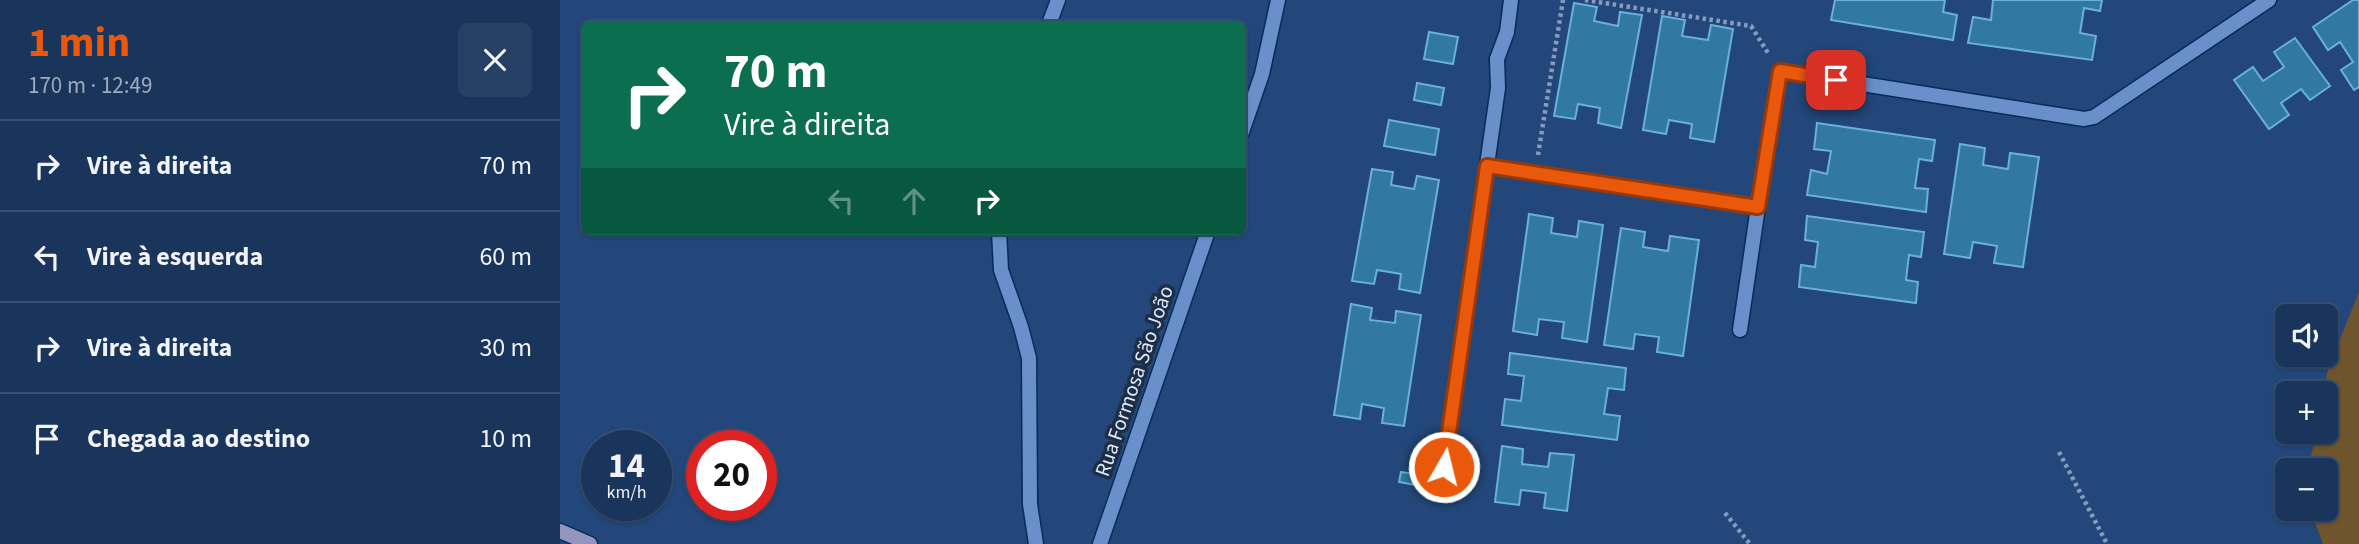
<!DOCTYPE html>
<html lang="pt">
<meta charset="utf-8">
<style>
:root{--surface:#1a355c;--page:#274065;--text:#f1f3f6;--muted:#9fabbb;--line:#385072;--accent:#ea580c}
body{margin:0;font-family:"Source Sans 3",sans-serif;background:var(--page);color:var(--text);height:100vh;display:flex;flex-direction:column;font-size:26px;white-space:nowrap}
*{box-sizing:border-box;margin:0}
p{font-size:23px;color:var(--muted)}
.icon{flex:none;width:38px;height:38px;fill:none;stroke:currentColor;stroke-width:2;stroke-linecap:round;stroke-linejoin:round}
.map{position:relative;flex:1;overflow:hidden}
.side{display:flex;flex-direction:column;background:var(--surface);width:560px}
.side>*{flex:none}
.guide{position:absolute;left:21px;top:21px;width:665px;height:214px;border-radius:10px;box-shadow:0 2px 5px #0004,0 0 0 2px var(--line);background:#0b6e4f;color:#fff;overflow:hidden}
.fabs{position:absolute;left:1715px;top:304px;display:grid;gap:14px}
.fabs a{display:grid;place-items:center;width:63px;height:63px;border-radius:10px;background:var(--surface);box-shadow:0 2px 5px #0004,0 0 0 2px var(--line);font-size:35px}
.speed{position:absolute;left:21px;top:430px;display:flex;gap:14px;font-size:35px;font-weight:700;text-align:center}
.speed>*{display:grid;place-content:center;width:91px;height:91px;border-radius:50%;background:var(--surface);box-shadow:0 2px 5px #0004,0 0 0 2px var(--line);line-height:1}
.speed small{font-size:18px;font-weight:400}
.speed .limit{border:10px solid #d22;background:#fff;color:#111}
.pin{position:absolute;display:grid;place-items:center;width:60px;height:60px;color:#fff;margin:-30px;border-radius:14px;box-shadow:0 4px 10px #0006}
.me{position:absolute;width:77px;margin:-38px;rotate:8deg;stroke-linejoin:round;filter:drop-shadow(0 0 5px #0008)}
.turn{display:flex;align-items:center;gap:24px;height:147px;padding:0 28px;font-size:32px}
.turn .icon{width:91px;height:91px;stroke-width:2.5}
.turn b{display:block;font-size:49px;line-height:60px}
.lanes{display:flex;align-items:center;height:66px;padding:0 28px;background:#0003;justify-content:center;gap:35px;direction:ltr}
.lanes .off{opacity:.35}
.round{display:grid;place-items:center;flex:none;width:74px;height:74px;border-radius:10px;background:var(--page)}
.headline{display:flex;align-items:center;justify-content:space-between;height:119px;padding:0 28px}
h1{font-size:42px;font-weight:700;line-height:52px;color:var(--accent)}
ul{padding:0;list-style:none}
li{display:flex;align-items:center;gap:21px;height:91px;padding:0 28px;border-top:2px solid var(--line)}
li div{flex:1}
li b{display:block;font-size:26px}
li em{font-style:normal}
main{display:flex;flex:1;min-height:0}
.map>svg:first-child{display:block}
.green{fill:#6f552b}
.building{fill:#3178a2;stroke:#6ab0dc;stroke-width:2}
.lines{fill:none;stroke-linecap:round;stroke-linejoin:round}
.lane-casing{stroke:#072b5c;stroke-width:17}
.street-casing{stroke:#072b5c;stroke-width:17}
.secondary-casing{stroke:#072b5c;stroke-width:17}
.path{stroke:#859cbe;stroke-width:4.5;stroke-dasharray:3.5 3.5;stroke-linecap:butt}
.lane{stroke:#6990c9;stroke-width:14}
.street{stroke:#6990c9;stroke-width:14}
.secondary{stroke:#9395be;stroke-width:14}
.route-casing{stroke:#983908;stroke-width:18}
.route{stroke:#ea580c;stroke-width:12}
.labels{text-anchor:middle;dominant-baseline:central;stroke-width:7;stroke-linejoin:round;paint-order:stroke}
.street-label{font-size:21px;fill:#deeafd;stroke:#1e2e45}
</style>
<main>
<section class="side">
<div class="headline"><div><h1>1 min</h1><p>170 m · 12:49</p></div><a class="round"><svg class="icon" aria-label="close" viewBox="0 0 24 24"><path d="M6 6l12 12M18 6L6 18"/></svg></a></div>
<ul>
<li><svg class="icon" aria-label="right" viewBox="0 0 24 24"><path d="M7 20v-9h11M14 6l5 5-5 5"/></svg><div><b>Vire à direita</b></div><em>70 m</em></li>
<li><svg class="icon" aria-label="left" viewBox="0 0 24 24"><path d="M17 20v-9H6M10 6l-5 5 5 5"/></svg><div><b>Vire à esquerda</b></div><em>60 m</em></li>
<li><svg class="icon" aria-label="right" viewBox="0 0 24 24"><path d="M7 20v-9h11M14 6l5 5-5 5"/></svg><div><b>Vire à direita</b></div><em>30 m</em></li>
<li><svg class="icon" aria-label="arrive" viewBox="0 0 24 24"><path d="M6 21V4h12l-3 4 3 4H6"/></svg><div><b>Chegada ao destino</b></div><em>10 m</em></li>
</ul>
</section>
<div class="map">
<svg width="1799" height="544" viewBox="0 0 1799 544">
<rect width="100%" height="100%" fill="#23477a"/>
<path class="green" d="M1799,292v252h-36l-13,-35h16v-38h-18l8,-39h10v-38h-3l5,-25z"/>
<g class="building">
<path d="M1275,0h110l-2,12 14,3 -4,25 -122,-20z"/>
<path d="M1433,0h109l-2,11 -16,-3 -4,25 16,3 -4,24 -124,-17 5,-26 18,3z"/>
<path d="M1793,0h6v87l-5,3 -13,-20 12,-8 -13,-20 -12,8 -15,-23z"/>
<path d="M1014,3l23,4 -3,14 24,5 2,-14 22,3 -21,113 -23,-5 2,-15 -22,-4 -3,15 -21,-3z"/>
<path d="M1102,16l23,4 -3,16 26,4 3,-15 22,4 -19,113 -24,-4 2,-14 -23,-4 -3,14 -23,-4z"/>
<path d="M869,32l29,5 -5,27 -29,-5z"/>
<path d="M1735,38l35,48 -20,14 -9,-11 -20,14 8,12 -20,14 -35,-49 19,-13 10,14 21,-14 -10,-15z"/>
<path d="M857,83l27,5 -3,17 -27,-5z"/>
<path d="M829,120l50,9 -4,26 -51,-9z"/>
<path d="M1257,123l118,17 -3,21 -13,-2 -4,29 13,1 -2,23 -119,-17 4,-25 16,4 4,-23 -17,-2z"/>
<path d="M1400,144l25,4 -2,17 25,4 2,-16 29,4 -16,110 -29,-4 3,-17 -24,-4 -3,16 -26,-4z"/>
<path d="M812,169l21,3 -2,13 23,4 3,-13 22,4 -19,113 -21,-4 2,-15 -24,-4 -3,14 -22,-3z"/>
<path d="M969,214l24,4 -2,15 26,4 2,-16 24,4 -16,117 -25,-4 2,-16 -25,-3 -2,16 -24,-4z"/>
<path d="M1247,216l117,16 -3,25 -12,-2 -3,25 12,2 -2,21 -117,-16 2,-22 14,2 3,-25 -13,-2z"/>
<path d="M1061,228l24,4 -2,15 25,4 2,-15 29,4 -16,116 -26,-4 2,-15 -24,-3 -2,15 -29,-4z"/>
<path d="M791,304l21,4 -2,12 25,3 1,-12 25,4 -17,111 -22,-3 2,-15 -22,-4 -2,15 -26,-4z"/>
<path d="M950,353l116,15 -2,22 -16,-2 -4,26 16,2 -3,24 -115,-15 3,-26 16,2 3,-25 -16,-2z"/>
<path d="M942,446l21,3 -1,15 26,3 2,-14 24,2 -7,56 -23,-3 2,-15 -25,-3 -2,15 -24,-3z"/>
<path d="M841,472l15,2 -1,11 -16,-3z"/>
</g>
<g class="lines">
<g class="lane-casing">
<g id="lane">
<path d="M927,166l271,41 22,-136 304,48 10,-2 175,-117"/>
<path d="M1180,330l18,-123"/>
<path d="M880,494l58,-406 -1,-29"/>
</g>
</g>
<g class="street-casing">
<g id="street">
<path d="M489,24l9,-24"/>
<path d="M937,59l10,-27 4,-32"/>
<path d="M682,132l20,-58 16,-74"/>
<path d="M439,231l2,39 20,57 8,31 1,146 6,40"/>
<path d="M540,544l108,-313"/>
</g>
</g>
<g class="secondary-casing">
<path id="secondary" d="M0,531l30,13"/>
</g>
<g class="path">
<path d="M1025,0l166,26 17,27"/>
<path d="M978,155l25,-155"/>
<path d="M1499,452l48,92"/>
<path d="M1165,513l25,31"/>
</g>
<use href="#lane" class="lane"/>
<use href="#street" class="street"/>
<use href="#secondary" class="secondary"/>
</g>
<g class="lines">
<g class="route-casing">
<path id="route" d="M884,467l43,-301 271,41 22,-136 56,9"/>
</g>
<use href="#route" class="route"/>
</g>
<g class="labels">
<g class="street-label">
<text transform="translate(574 381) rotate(-71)">Rua Formosa São João</text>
</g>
</g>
</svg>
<div class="fabs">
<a><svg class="icon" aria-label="sound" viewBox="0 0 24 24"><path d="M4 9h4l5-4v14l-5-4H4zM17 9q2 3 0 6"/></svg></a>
<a>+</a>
<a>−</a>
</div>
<div class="speed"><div>14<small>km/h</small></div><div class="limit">20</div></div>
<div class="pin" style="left:1276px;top:80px;background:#d93025"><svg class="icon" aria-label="arrive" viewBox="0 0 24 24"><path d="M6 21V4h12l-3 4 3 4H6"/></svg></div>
<svg class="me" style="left:884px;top:467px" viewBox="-20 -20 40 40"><circle r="17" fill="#ea580c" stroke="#fff" stroke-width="3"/><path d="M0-11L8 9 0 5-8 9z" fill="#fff"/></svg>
<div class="guide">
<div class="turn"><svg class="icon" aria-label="right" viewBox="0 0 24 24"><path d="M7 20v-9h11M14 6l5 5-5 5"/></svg><div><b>70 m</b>Vire à direita</div></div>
<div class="lanes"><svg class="icon off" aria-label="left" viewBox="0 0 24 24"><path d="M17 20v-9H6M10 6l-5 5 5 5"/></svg><svg class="icon off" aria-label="ahead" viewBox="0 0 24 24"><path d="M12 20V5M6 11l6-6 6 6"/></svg><svg class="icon" aria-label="right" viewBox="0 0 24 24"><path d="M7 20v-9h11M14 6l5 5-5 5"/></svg></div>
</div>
</div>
</main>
